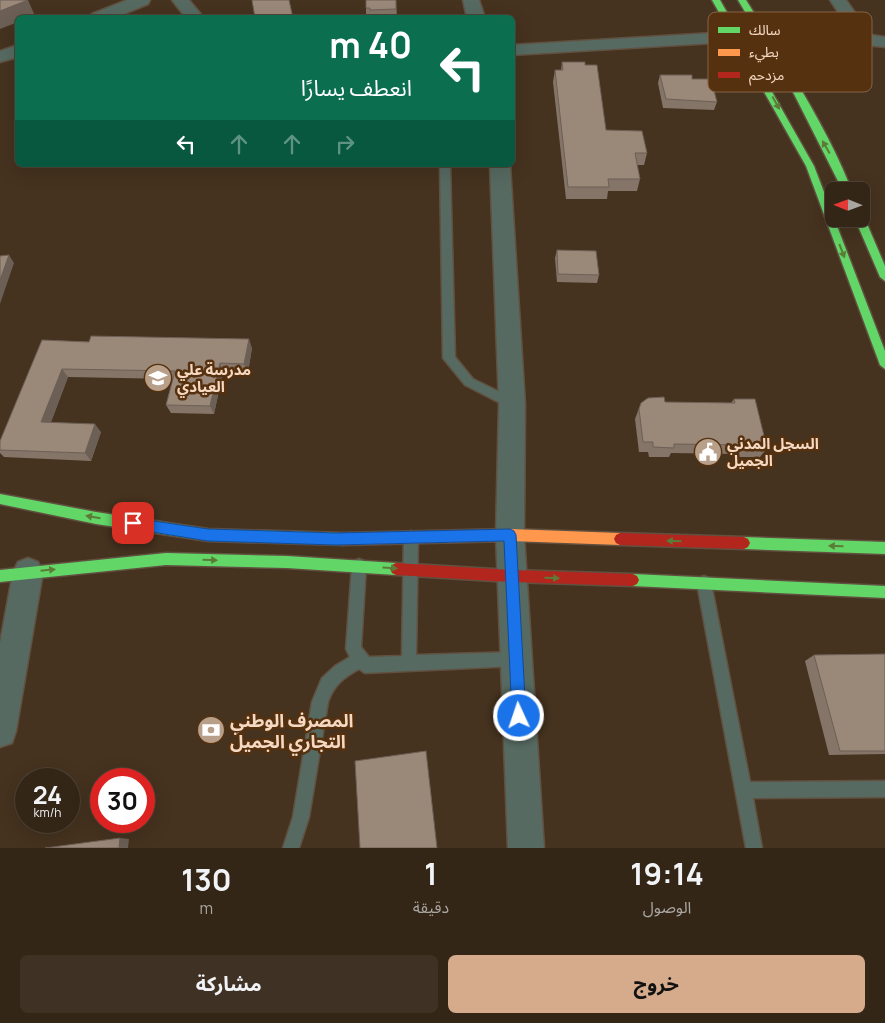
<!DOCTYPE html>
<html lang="ar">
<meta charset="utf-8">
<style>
:root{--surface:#342617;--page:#3f3224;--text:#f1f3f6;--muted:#a9a5a1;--line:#4e4336;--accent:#d6ab8b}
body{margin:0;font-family:Manrope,"Noto Sans Arabic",sans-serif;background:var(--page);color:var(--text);direction:rtl;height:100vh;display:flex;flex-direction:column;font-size:19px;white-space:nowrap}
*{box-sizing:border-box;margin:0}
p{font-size:16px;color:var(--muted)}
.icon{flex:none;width:28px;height:28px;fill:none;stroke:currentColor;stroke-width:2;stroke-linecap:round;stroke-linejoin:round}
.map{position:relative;height:848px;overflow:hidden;direction:ltr}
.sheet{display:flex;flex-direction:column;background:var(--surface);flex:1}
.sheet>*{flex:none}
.guide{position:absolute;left:15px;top:15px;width:500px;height:152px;border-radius:8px;box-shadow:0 5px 20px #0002,0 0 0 1px var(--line);direction:rtl;background:#0b6e4f;color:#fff;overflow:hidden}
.needle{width:32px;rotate:271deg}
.controls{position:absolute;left:825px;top:182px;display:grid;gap:10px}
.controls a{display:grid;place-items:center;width:45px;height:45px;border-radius:8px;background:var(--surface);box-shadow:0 5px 20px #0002,0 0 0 1px var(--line);font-size:25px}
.speed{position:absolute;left:15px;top:768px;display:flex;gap:10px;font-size:25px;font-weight:700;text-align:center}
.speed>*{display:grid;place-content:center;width:65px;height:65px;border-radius:50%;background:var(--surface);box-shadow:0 5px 20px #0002,0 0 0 1px var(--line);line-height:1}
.speed small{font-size:12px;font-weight:400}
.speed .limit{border:8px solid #d22;background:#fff;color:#111}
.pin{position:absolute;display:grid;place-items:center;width:42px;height:42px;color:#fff;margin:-21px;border-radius:10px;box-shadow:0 2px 8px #0006}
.me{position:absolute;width:55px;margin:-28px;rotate:357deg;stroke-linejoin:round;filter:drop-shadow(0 0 4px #0008)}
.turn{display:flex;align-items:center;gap:18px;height:105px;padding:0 20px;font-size:22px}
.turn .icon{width:65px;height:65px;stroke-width:2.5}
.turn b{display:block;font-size:35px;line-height:42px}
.lanes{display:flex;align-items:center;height:48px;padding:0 20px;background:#0003;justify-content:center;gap:25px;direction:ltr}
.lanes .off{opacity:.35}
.eta{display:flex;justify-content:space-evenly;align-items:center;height:85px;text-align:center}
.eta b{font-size:30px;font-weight:700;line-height:35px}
.cta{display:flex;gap:10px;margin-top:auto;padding:10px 20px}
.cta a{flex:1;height:58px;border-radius:8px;background:var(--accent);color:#111;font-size:20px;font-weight:700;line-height:58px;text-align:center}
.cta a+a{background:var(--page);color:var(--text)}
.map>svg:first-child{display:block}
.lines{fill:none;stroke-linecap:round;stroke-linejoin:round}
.lane-casing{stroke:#615040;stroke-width:3}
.street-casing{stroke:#615040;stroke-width:3}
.fast-casing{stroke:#615040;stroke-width:3}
.slow-casing{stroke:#615040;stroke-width:3}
.jam-casing{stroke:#615040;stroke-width:3}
.lane{fill:#566a61;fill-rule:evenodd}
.street{fill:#566a61;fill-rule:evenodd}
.fast{fill:#63d668;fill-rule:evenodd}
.slow{fill:#ff974d;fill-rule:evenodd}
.jam{fill:#b3261e;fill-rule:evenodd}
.wall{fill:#847568}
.shaded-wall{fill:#6c5f55}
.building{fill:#9a8879;stroke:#6c5f55}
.oneway{fill:#5b7b37}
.route{fill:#1a73e8;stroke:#114b97}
.labels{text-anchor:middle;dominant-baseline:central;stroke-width:5;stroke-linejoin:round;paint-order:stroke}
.poi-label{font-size:15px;font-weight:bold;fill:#f5d9c2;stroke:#55310f;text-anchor:start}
.near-poi-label{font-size:18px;font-weight:bold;fill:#f5d9c2;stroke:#55310f;text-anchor:start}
.key{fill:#55310f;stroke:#856345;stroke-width:1}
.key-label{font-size:14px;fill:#f5d9c2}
</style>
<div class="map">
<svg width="885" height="848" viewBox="0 0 885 848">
<rect width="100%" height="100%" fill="#45321f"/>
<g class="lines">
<g class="lane-casing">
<g id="lane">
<path d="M440,165h10l5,192 18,22 43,21 2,4 -2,4 -4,1 -47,-24 -22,-27z"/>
<path d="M411,531l5,2 2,4 -2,118 100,-3 5,2 2,5 -2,5 -5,2 -151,7 -6,-4c-16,9 -25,16 -31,33l-19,115 -10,31h-16l10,-31 19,-115 10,-24 13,-12 15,-9 -4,-8 6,-83 2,-5 5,-2 5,2 2,5 -5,81 8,10 33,-1 2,-119 2,-4z"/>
<path d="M704,576l5,2 2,5 39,199 135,-1v16l-132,1 9,50h-16l-49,-265 2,-5z"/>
</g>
</g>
<g class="street-casing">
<g id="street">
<path d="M127,0h23l-2,4 -34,14h-24l2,-4z"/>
<path d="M172,0h17l15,18h-18z"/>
<path d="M463,0h16l6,18h-18z"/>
<path d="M830,0h16l25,35 14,2v10l-60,-6 -61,-1 -252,15v-10l252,-15 61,1 27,2z"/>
<path d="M18,45v12l-18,5v-11z"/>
<path d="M490,165h20l15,239 -1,131 20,313h-36l-12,-313 3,-131z"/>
<path d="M28,558l10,4 5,10 -27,159 -4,12 -12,4v-104l13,-71 5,-10z"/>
</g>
</g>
<g class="fast-casing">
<g id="fast">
<path d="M712,0h8l94,166 71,185v18l-5,-4 -74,-199z"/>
<path d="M738,0h8c37,60 81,126 106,191h-9l-49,-97z"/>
<path d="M861,216l4,3 20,47v15l-5,-4 -25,-58h6z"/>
<path d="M0,494l96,18 112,17 135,4 4,2 2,4 -2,4 -4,2 -135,-4 -112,-17 -96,-20z"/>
<path d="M744,537l141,5v12l-141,-5 -4,-2 -2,-4 2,-4z"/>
<path d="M166,553l121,3 109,7 4,2 2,4 -2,4 -4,2 -109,-7 -121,-3 -166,17v-12z"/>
<path d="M633,574l252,12v12l-252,-12 -4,-2 -2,-4 2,-4z"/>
</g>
</g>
<g class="slow-casing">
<path id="slow" d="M510,529l110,4 4,2 2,4 -2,4 -4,2 -110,-4 -167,4 -4,-2 -2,-4 2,-4 4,-2z"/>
</g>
<g class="jam-casing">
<g id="jam">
<path d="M620,533l124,4 4,2 2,4 -2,4 -4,2 -124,-4 -4,-2 -2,-4 2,-4z"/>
<path d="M396,563l116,7 121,4 4,2 2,4 -2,4 -4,2 -121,-4 -116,-7 -4,-2 -2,-4 2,-4z"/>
</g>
</g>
<use href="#lane" class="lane"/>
<use href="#street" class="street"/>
<use href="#fast" class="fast"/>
<use href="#slow" class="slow"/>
<use href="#jam" class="jam"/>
</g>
<g class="wall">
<path d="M396,0l1,18h-26v-2h-5v-8z"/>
<path d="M562,62l23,3 21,65 41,23 -3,12h-7l3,14 -3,12h-29l-1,8h-41l-13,-117 2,-12h6z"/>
<path d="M660,75l32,4 25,23 -3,8 -51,-2 -5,-25z"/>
<path d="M557,250l42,25 -2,8 -40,-1 -2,-24z"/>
<path d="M42,340l210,8 -4,24h-25l-9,42 -43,-1 -5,-8 7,-26 -105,-2 -17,45 50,10 -10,29 -87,-4 -4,-4v-12z"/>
<path d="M734,399l33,49 -7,9h-23v-3l-66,-1 -2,4h-20l-1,-5h-9l-4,-33 6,-16 24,-1 66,1z"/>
<path d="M885,654v100l-56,1 -24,-94 9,-6z"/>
</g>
<g class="shaded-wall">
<path d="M28,0l7,16 -4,2h-13v4l-18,7v-18z"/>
<path d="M9,255l5,8 -14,41v-24z"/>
<path d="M249,339l3,9 -4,24 -4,-8z"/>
<path d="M220,363l3,9 -9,42 -4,-8z"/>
<path d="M62,369l6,8 -20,53 -7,-8z"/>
<path d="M95,424l6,8 -10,29 -6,-8z"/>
<path d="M120,838l9,1 -1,9h-9z"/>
</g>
<g class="building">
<path d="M0,0h28l-28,11z"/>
<path d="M252,0h37l4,18h-38z"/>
<path d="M366,0h30v9l-26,1v-2h-4z"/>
<path d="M562,62h23v3h12l9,65 36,1 5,22h-12l5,26h-32l1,8h-41l-13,-117h8z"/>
<path d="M660,75h32v4h19l6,23 -51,-3z"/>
<path d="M557,250l39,1 3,24 -41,-1z"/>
<path d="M9,255l-9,25v-24z"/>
<path d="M91,336l158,3 -5,25 -24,-1 -10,43 -44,-1 9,-34 -113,-2 -21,53 54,2 -10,29 -85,-3v-9l42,-101 47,2z"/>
<path d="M664,397l1,5 70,1 -1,-4h21l12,49h-23l-1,-3 -69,-1v4l-21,-1v-5h-10l-4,-33 2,-6 7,-5z"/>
<path d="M885,654v97h-45l-26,-96z"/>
<path d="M426,751l11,97h-77l-5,-87z"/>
<path d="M120,838l-1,10h-74z"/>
</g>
<defs><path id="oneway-solid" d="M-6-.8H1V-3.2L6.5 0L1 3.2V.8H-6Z" transform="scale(1.25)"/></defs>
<g class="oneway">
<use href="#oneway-solid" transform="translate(776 103) rotate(61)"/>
<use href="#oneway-solid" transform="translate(826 147) rotate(-120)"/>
<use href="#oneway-solid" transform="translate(842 251) rotate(69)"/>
<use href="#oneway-solid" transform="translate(93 517) rotate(-170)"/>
<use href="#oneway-solid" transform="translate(674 541) rotate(-178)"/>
<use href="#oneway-solid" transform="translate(836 546) rotate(-178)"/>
<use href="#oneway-solid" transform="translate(210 560) rotate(1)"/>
<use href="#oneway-solid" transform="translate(390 568) rotate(3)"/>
<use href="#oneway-solid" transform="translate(48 570) rotate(-6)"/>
<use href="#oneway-solid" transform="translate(552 578) rotate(2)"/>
</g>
<path class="route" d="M133,518l75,11 128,4 174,-4 4,2 2,4 10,181 -2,5 -5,2 -5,-2 -2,-5 -8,-175 -168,4 -128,-4 -75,-12 -4,-2 -2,-4 2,-4z"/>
<defs>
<g id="school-disc" transform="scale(1.4375)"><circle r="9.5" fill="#b79f89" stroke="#55310f"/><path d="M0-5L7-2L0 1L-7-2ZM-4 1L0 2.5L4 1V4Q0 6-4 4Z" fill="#fff"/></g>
<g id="civic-disc" transform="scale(1.4375)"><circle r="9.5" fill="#b79f89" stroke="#55310f"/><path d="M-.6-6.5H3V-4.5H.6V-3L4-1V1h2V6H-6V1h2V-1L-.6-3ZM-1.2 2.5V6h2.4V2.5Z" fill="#fff"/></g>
<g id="bank-disc" transform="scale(1.4375)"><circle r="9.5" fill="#b79f89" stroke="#55310f"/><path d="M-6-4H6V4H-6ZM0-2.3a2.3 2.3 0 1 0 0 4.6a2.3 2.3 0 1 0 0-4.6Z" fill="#fff"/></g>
</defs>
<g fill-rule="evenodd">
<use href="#school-disc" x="158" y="378"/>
<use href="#civic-disc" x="708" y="452"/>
<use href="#bank-disc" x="211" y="730"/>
</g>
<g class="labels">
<g class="poi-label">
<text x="177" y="369">مدرسة علي<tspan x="177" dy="17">العيادي</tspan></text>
<text x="727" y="443">السجل المدني<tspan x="727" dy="17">الجميل</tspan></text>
</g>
<g class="near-poi-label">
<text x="230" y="720">المصرف الوطني<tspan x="230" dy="21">التجاري الجميل</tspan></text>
</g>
</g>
<rect x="708" y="12" width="164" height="80" rx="8" class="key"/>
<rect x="718" y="27" width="22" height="6" fill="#63d668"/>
<rect x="718" y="49" width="22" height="7" fill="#ff974d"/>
<rect x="718" y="72" width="22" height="6" fill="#b3261e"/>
<g class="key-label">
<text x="749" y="35">سالك</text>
<text x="749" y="57">بطيء</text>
<text x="749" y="80">مزدحم</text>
</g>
</svg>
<div class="controls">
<a><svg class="needle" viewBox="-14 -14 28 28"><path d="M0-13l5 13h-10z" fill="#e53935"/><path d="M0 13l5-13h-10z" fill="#a9a5a1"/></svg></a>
</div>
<div class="speed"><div>24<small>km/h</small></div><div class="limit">30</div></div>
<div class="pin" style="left:133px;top:523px;background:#d93025"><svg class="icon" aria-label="arrive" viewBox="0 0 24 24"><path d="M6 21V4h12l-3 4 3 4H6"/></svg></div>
<svg class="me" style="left:519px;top:716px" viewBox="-20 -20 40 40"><circle r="17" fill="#1a73e8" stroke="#fff" stroke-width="3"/><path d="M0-11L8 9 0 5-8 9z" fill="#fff"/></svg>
<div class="guide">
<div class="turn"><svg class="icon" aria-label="left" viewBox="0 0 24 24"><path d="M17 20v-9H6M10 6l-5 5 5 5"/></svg><div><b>40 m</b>انعطف يسارًا</div></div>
<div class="lanes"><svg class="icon" aria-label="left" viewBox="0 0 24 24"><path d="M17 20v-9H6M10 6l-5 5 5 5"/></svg><svg class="icon off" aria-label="ahead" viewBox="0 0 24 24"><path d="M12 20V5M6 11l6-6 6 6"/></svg><svg class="icon off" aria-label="ahead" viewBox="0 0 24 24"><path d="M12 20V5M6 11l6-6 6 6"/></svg><svg class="icon off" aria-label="right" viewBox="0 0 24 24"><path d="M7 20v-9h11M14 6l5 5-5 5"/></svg></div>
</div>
</div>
<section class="sheet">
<div class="eta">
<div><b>19:14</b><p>الوصول</p></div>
<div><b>1</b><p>دقيقة</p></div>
<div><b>130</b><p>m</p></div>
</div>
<div class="cta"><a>خروج</a><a>مشاركة</a></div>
</section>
